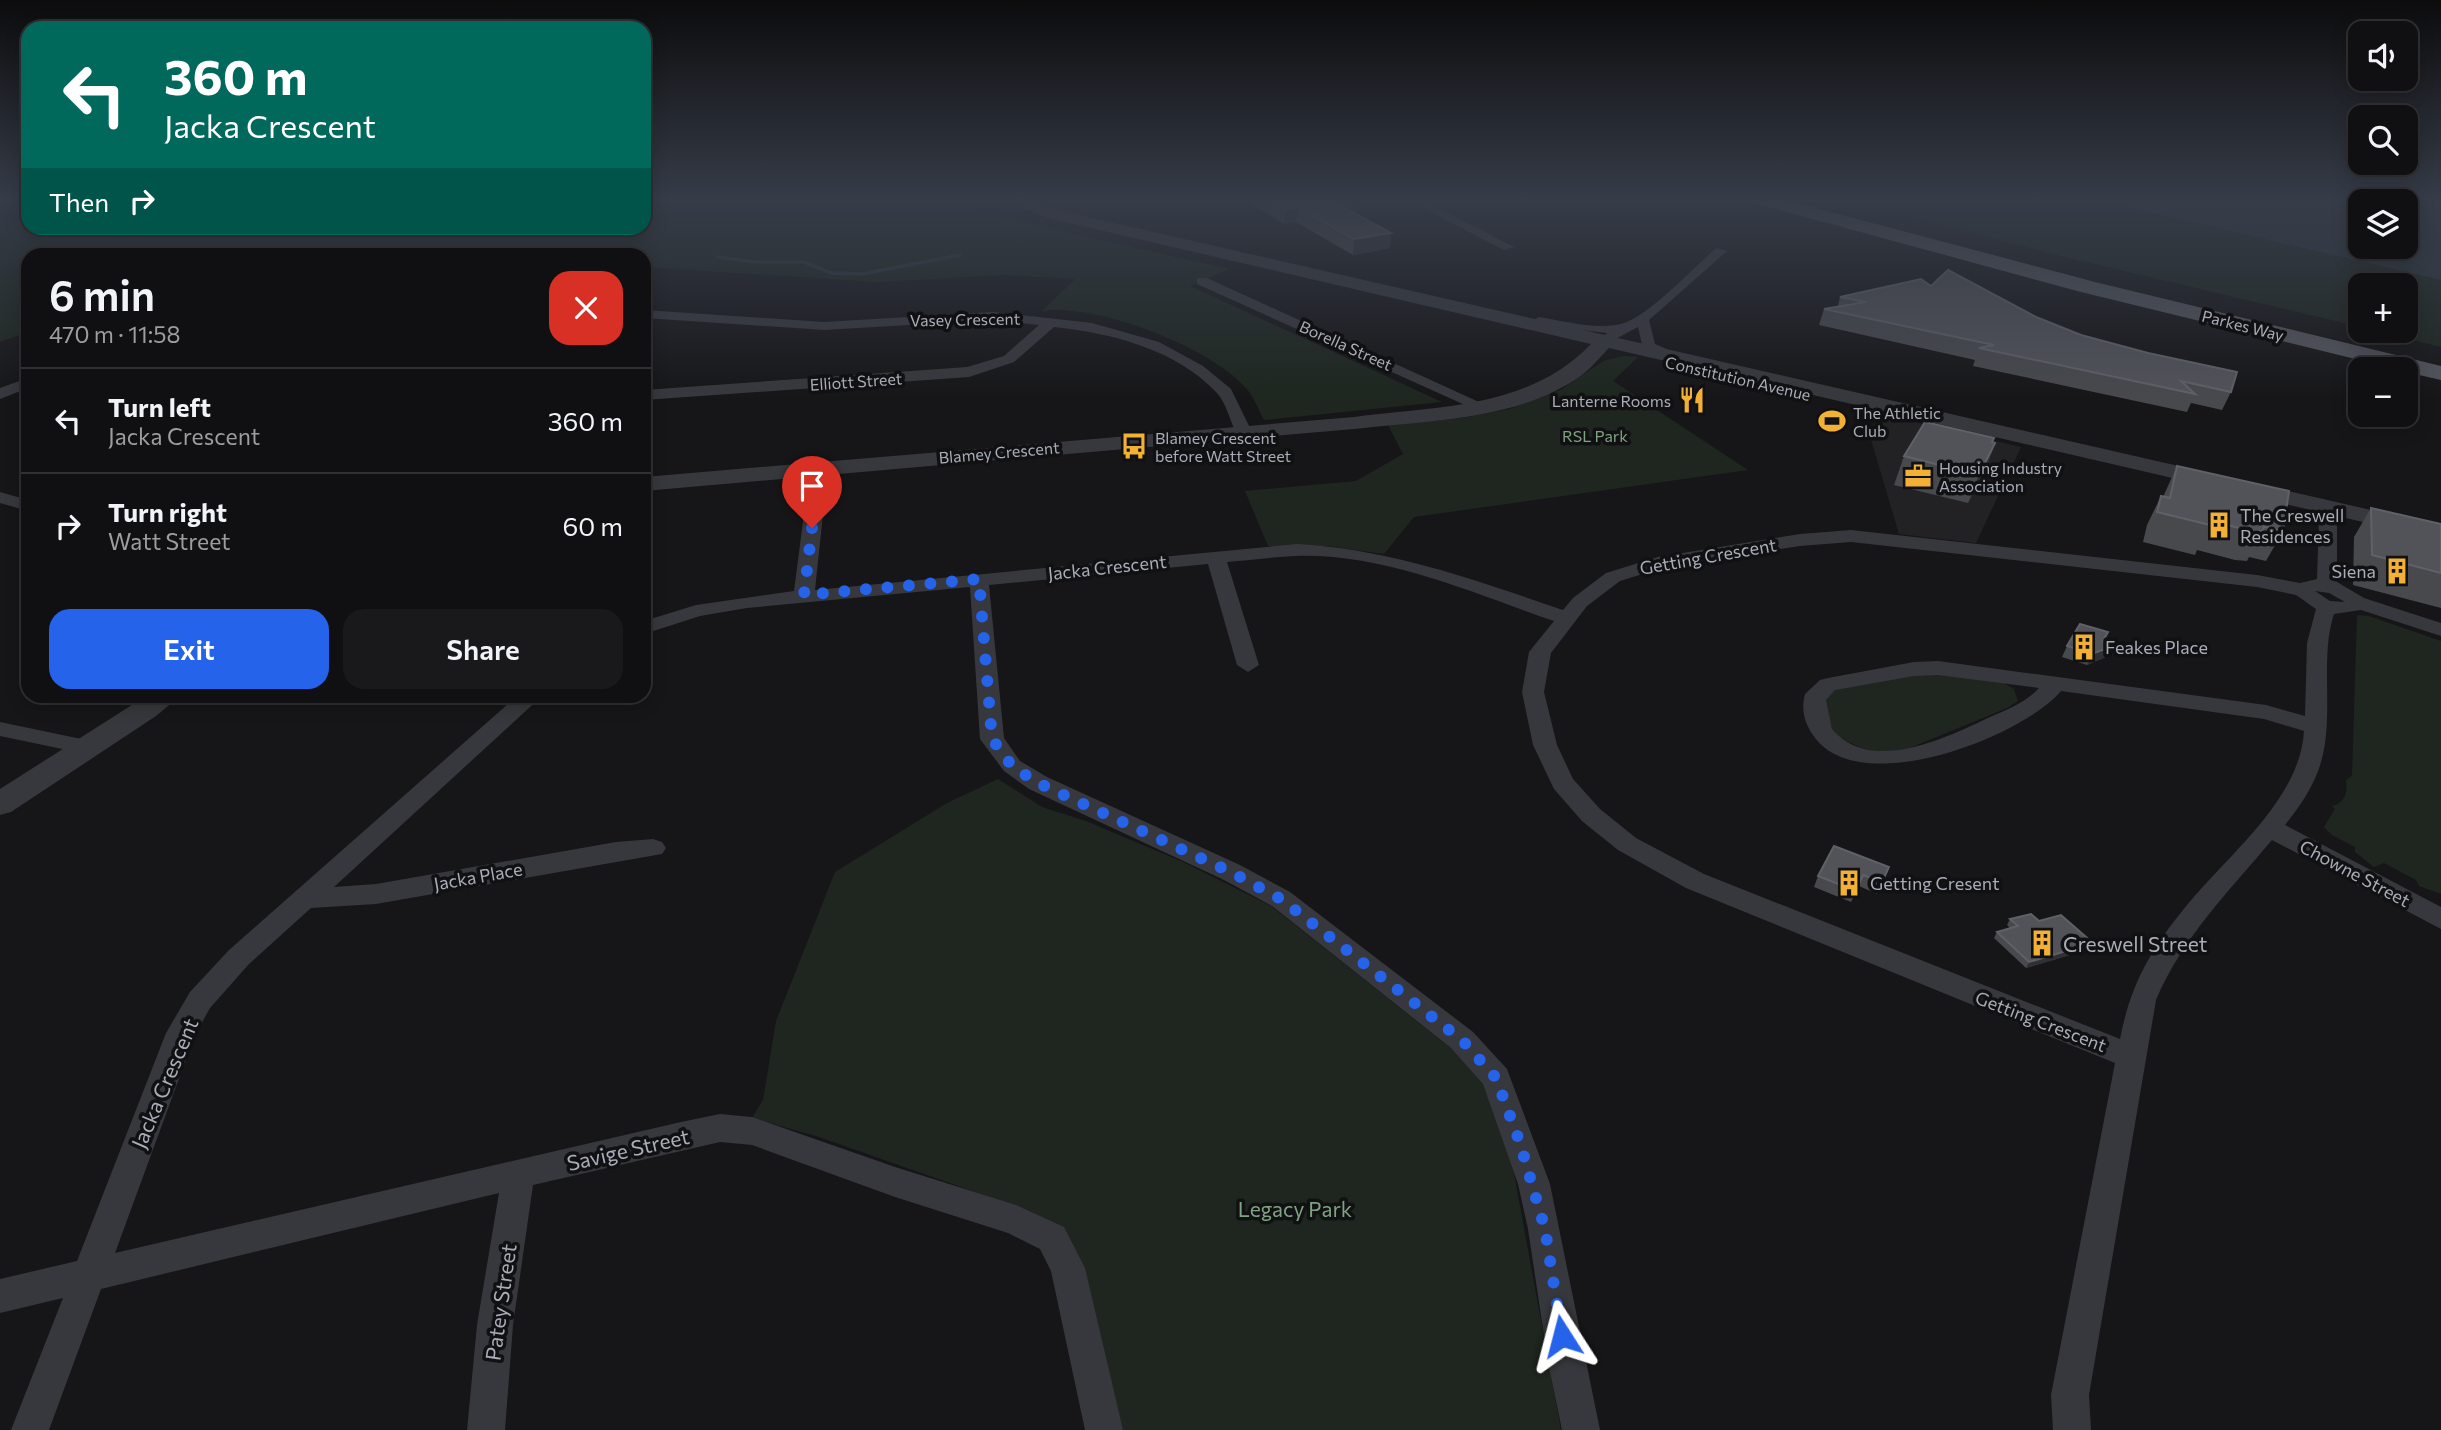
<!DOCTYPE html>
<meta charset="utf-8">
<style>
:root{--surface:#101012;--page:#19191b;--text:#f1f3f6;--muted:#9c9d9f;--line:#303032;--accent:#2563eb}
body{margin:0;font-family:Commissioner,sans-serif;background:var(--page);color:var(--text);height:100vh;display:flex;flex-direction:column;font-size:26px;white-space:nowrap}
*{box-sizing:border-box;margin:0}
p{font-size:23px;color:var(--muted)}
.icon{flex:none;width:38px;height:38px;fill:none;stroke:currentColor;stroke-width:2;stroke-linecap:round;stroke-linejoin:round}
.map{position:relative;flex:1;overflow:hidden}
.panel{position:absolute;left:21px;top:248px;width:630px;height:455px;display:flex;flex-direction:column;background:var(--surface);border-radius:21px;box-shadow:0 4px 18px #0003,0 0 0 2px var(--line)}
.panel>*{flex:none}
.banner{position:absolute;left:21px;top:21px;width:630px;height:214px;border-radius:21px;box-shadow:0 4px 18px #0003,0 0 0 2px var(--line);background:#00695c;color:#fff;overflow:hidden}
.tools{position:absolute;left:2348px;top:21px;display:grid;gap:14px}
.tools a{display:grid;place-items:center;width:70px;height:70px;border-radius:14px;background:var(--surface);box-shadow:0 4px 18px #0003,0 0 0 2px var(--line);font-size:35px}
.pin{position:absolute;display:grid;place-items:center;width:60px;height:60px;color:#fff;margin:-72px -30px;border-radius:50% 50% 50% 0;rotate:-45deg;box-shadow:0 0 7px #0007}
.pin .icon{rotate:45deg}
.me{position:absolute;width:77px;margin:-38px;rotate:351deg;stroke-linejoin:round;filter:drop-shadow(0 0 5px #0008)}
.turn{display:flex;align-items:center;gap:24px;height:147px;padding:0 28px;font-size:32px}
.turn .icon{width:91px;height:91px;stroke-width:2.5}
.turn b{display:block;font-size:49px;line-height:60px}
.then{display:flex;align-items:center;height:66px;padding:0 28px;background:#0003;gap:14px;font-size:26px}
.round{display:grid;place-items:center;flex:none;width:74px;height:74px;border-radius:21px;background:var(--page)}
.summary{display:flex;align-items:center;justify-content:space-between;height:119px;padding:0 28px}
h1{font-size:42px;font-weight:600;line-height:52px}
.cta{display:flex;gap:14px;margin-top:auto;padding:14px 28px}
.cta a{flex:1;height:80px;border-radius:21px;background:var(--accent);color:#fff;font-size:28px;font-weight:600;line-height:80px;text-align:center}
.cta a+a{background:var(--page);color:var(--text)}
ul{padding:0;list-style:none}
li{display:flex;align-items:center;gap:21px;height:105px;padding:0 28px;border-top:2px solid var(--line)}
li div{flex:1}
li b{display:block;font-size:26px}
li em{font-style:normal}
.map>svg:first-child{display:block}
.built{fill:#222225}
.green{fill:#1e261f}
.water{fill:#2c353c;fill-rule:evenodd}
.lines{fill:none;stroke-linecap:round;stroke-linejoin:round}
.stream{stroke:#2c353c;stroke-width:3.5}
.minor{fill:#37383d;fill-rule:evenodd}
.tertiary{fill:#37383d;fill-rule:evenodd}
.primary{fill:#53555c;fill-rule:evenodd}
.wall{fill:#47494d}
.shaded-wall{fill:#2f3033}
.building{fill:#525359;stroke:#5f6168;stroke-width:2}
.route{stroke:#2563eb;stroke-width:12;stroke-dasharray:0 21.6}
.labels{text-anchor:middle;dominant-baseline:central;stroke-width:7;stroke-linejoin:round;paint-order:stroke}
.far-street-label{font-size:16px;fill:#a8adb8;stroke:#111113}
.far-poi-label{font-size:16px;fill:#a8adb8;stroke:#111113;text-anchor:start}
.far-park-label{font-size:16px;fill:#7fa381;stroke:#111113}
.poi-label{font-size:18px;fill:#a8adb8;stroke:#111113;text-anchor:start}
.street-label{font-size:18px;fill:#a8adb8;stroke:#111113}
.near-poi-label{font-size:21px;fill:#a8adb8;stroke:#111113;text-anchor:start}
.near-street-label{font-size:21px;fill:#a8adb8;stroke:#111113}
.near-park-label{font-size:21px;fill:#7fa381;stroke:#111113}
</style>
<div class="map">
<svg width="2441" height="1430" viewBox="0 0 2441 1430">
<rect width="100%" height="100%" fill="#161618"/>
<path class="built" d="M1881,414l140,33 -45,96 -77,-9 -30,-101z"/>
<g class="green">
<path d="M0,199h28v29h616v-29h295l156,40 134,30 -39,17 252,116 -178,18c-6,-11 -11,-25 -19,-33 -37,-41 -149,-84 -203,-76l33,-32 -71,-4 -127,7 -233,-15v-11h-616v76l-28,10z"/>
<path d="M1845,199h247l349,81v67l-65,-16h30v-46h-45v42l-300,-71z"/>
<path d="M1624,356l14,1 -25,24 135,89 -334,47 -30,37 -57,-8h-59l-23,-55 111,-10 47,-27 -15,-29 75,-7 46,-9 53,-20 41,-28z"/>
<path d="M2357,615l12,1 72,25v253l-22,-8 -3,-6 -32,-17 -10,4 -19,-15v-5l-23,-12 -8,-8 11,-18 -3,-3c13,-3 16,-14 14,-26l6,-4z"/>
<path d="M1929,673l73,9 12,7 4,12 -11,7 -107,44c-26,3 -45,-5 -67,-19l-8,-33 11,-11z"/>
<path d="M998,779l44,28 44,14 97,41 88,44 200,158 17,22 21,60 52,284h-440l-97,-221 -205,-72 -67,-19 11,-18 13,-79 59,-149 112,-69z"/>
</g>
<path class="water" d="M2092,199h349v81zM2361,201h45v46h-45z"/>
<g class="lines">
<g class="stream">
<path d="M0,199h7"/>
<path d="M717,257l38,5h49l27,11 31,1 98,-19"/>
</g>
<g class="minor">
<path d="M1406,199h15l93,48 -10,3z"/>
<path d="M1716,248l11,3 -78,69 6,24 21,9v6h-10l-23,-10 -5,-22 -32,17 -7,-4 8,-7 -68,-8 -7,-4 7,-4c26,4 60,14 85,6 25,-8 71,-56 92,-75z"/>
<path d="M1197,278h10l283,129 -8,5 -6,-2 -279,-126z"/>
<path d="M644,310l180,12 169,-10 99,11 67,19 44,24 28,23 21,43 -8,5 -6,-1c-8,-13 -11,-33 -22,-44 -41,-43 -105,-59 -162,-65l-40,35 -45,15 -325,23v-10l323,-23 37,-11 35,-31 -46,-5 -169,10 -180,-12z"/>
<path d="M28,378v10l-28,11v-11z"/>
<path d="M819,462l9,5 -13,123 482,-46c93,5 178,36 266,66l10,-12 33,-25 52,-16 142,-23 51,-4 406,45 43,8 17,-4 2,-63 9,-6 7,2 2,4v66l27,16 77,25v13l-80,-26 -27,4c-7,21 -7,43 -7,65 1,65 1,93 -42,146l156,82v22l-169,-89c-42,50 -90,98 -116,160l-67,395 2,35h-38l-2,-35 64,-332 -429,-175 -68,-38 -36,-29 -28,-32 -21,-44 -11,-53 7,-40 25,-31c-82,-28 -170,-68 -258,-65 -23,1 -46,4 -69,6l32,103 -11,7 -11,-7 -29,-101 -219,21 15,153 16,23 27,16 193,88 50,27 183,140 34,37 43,115 50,246h-38l-14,-68 -20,-133 -10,-45 -35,-100 -32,-36 -179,-142 -50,-27 -193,-90 -25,-18 -24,-32 -10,-152 -223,21 -47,8 -56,18v-13l52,-16 98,-14 16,-124zM1851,542l406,45 39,8 20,14 -9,34 -2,73 -39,-11 -328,-44 -24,1 -86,16 -8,2 -15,14c-4,15 -1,28 8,41 43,66 208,3 248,-44l203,28 40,12c-4,70 -79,126 -121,179 -34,42 -53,77 -63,129l-416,-165 -68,-36 -36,-29 -27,-30 -16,-34 -13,-53 7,-39 36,-47 33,-25 48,-15 132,-20zM2315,591l14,2 16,9 -15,-1zM1938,675l101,13c-13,15 -33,22 -51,30 -43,20 -117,57 -156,11l-6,-29 9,-10 79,-14z"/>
<path d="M0,492l28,8v11l-28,-8z"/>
<path d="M517,696h25l-208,191 42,-3 240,-42 37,-3 9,3 4,6 -4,6 -286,50 -65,4 -62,56 -39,44 -15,27 -80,218 566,-131 39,-8 32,3 143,50 121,38 48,22 21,41 38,162h-38l-34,-159 -11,-22 -32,-16 -113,-36 -143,-52 -32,-3 -187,43 -20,140 -8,105h-38l10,-105 22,-132 -398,96 -52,141h-38l52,-132 -63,15v-34l77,-18 89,-228 24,-41 39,-42z"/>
<path d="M0,722l91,19 8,2 4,5 -4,5 -8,2 -91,-19z"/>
</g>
<g class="tertiary">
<path d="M1002,199h21l30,10 1388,317v14l-832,-192c-10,10 -19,22 -31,30 -65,43 -149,42 -224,51l-710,62v-14l710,-60c84,-11 175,-8 237,-73l-543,-126z"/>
<path d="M146,696h34l-24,20 -145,96 -11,3v-26z"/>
</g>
<path class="primary" d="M1752,199h30l313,83 346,84v14l-35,-8v-3h-10l-315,-77 -327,-89z"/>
</g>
<g class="wall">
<path d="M1243,199h119l-1,12 -8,1 38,21 -1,15 -37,7 -57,-33 -12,2z"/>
<path d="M1931,286l105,31 195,75 -9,18 -31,-7 -4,9 -214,-46 2,-6 -156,-35 5,-16 14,-3 2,-9z"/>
<path d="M1994,438l-2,4 3,1 -10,28 -17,32 -74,-18 10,-29z"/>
<path d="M2177,466l106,65 -17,30 -17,-4 -2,4 -12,-1 -38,-10 -2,5 -52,-13 4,-17 14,-29 2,1z"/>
<path d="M2371,508l70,16v84l-88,-23 1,-48z"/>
<path d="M2067,646l41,10 -21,9 -25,-8z"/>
<path d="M1889,867l-12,27 -18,-8 -8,16 -37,-15 4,-11z"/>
<path d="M2010,919l29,2 51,28 -64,19 -32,-30 3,-6 13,-4 -3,-3z"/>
</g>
<g class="shaded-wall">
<path d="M1346,199h16l-1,12 -30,5 1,-15z"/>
<path d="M1297,207l-1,15 -12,2 1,-15z"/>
<path d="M1391,233l-1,15 -37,7 1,-16z"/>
<path d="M1995,443l-10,28 -17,32 11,-28z"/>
<path d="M2113,646l-5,10 -21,9 5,-11z"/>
<path d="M2093,943l-3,6 -64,19 3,-6z"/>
</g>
<g class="building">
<path d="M1267,199h79l-14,2 59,32 -37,6 -57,-32 -12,2z"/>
<path d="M1948,270l88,47 45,18 67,18 89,19 -6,20 -50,-11 14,13 -216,-46 15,-3 -170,-36 42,-7 -26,-5 81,-18 10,7z"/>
<path d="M1925,422l69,16 -2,4 3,1 -16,32 -75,-19z"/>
<path d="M2177,466l112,25 -6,40 -19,-4 -1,4h-12l-40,-10 -1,4 -53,-13 4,-16 9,2z"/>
<path d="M2371,508l70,16v49l-69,-18z"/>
<path d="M2080,624l28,8 -5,9 10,5 -21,8 -25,-8z"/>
<path d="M1834,846l55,21 -7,15 -19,-7 -7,16 -38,-15z"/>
<path d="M2031,914l8,7 22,-6 32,28 -64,19 -32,-30 21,-6 -8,-7z"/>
</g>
<linearGradient id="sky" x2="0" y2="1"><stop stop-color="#0c0c0d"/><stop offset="0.5" stop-color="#363c48"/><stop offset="1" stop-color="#363c48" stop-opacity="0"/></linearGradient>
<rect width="2441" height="399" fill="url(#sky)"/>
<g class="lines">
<path class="route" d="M812,528l-8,67 175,-16 13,160 20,27 26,17 193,89 50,27 181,141 34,38 24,65 25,86 17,107"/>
</g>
<defs>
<g id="restaurant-bare" transform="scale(2.1)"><path d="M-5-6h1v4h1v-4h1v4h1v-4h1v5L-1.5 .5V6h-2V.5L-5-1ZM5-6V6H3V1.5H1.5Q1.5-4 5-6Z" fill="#f2b134" stroke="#111113" stroke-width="2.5" paint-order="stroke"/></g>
<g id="stadium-bare" transform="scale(2.1)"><path d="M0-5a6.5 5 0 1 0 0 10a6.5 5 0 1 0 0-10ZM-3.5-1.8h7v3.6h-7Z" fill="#f2b134" stroke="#111113" stroke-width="2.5" paint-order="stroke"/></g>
<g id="bus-bare" transform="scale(2.1)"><path d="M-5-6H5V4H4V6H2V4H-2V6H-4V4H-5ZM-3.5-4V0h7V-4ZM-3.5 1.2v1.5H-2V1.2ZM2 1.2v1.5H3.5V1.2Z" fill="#f2b134" stroke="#111113" stroke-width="2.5" paint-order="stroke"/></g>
<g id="office-bare" transform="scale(2.1)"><path d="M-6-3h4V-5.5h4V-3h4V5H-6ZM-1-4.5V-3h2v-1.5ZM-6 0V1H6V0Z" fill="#f2b134" stroke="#111113" stroke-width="2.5" paint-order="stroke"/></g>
<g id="building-bare" transform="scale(2.1)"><path d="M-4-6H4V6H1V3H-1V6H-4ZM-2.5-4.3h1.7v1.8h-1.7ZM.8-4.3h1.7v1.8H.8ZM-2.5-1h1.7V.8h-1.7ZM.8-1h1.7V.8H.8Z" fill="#f2b134" stroke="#111113" stroke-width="2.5" paint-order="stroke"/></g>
</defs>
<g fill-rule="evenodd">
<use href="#restaurant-bare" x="1692" y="400"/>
<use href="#stadium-bare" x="1832" y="421"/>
<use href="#bus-bare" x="1134" y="446"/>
<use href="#office-bare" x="1918" y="476"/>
<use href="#building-bare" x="2219" y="525"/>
<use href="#building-bare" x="2397" y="571"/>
<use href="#building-bare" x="2084" y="647"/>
<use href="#building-bare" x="1849" y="883"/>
<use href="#building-bare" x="2042" y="943"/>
</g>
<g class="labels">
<g class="far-street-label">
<text transform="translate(965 319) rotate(-1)">Vasey Crescent</text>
<text transform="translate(2243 325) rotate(14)">Parkes Way</text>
<text transform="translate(1346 345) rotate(24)">Borella Street</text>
<text transform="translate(1738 378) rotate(13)">Constitution Avenue</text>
<text transform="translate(856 381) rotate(-4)">Elliott Street</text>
<text transform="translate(999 452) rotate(-5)">Blamey Crescent</text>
</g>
<g class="far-poi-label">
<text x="1671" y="400" text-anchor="end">Lanterne Rooms</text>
<text x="1853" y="412">The Athletic<tspan x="1853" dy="18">Club</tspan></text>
<text x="1155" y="437">Blamey Crescent<tspan x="1155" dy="18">before Watt Street</tspan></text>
<text x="1939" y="467">Housing Industry<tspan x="1939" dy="18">Association</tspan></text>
</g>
<g class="far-park-label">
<text x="1595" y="435">RSL Park</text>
</g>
<g class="poi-label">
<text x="2240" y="515">The Creswell<tspan x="2240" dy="21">Residences</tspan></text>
<text x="2376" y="571" text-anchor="end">Siena</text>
<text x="2105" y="647">Feakes Place</text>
<text x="1870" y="883">Getting Cresent</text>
</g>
<g class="street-label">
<text transform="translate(1708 556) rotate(-10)">Getting Crescent</text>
<text transform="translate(1107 567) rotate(-6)">Jacka Crescent</text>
<text transform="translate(2355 873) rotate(28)">Chowne Street</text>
<text transform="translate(478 876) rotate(-10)">Jacka Place</text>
<text transform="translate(2041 1021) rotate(21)">Getting Crescent</text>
</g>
<g class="near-poi-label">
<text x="2063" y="943">Creswell Street</text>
</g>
<g class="near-street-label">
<text transform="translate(164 1083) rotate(-67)">Jacka Crescent</text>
<text transform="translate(628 1149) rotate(-13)">Savige Street</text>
<text transform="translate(500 1302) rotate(-82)">Patey Street</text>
</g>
<g class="near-park-label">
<text x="1295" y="1208">Legacy Park</text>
</g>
</g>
</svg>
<div class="tools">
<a><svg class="icon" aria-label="sound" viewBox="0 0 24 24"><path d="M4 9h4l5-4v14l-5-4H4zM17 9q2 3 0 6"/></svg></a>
<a><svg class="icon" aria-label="search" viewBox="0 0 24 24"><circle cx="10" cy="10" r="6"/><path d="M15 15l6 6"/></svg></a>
<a><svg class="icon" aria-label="layers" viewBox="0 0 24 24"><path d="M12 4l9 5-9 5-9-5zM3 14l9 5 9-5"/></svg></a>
<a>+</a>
<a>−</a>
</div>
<div class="pin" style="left:812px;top:528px;background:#d93025"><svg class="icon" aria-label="arrive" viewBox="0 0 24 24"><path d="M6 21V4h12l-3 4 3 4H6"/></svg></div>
<svg class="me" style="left:1562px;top:1336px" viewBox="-20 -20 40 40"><path d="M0-17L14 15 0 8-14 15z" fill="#2563eb" stroke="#fff" stroke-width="4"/></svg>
<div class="banner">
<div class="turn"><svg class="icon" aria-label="left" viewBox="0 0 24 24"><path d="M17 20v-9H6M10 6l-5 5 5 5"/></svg><div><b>360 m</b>Jacka Crescent</div></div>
<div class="then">Then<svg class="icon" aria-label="right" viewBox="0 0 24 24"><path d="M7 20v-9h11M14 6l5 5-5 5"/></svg></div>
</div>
<section class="panel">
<div class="summary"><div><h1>6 min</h1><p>470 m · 11:58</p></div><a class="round" style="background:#d93025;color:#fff"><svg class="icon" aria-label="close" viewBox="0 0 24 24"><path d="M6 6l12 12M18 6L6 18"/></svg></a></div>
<ul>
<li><svg class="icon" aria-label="left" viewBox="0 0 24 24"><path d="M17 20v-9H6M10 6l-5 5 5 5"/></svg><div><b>Turn left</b><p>Jacka Crescent</p></div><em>360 m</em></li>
<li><svg class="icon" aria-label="right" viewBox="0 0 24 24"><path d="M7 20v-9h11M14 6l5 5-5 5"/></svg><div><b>Turn right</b><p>Watt Street</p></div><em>60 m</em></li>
</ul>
<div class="cta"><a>Exit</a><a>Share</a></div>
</section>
</div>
